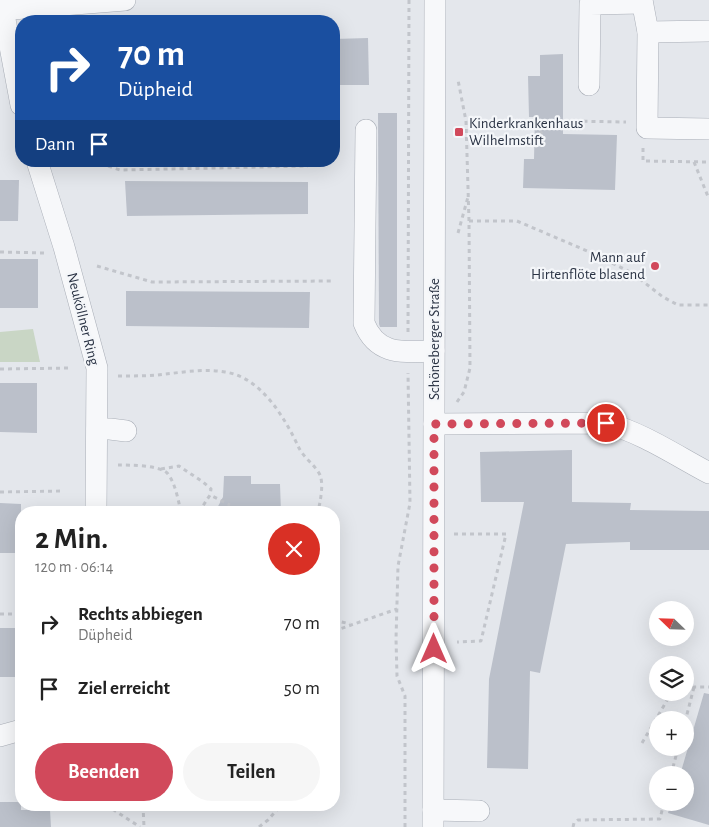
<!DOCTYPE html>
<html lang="de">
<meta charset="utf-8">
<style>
:root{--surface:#fff;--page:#f6f6f6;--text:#222;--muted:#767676;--accent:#d1495b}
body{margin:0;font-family:"Alegreya Sans",sans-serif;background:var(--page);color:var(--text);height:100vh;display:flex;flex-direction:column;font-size:19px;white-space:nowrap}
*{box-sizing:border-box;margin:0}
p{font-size:16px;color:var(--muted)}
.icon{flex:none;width:28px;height:28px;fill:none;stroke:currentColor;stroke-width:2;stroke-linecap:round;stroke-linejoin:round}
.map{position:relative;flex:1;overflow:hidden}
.details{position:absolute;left:15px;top:506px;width:325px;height:305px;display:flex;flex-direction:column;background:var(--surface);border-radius:20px;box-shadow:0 5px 20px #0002}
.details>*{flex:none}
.banner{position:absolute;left:15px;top:15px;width:325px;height:152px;border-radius:20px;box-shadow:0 5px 20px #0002;background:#1a4fa0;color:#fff;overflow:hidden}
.needle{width:32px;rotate:293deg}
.buttons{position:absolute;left:649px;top:601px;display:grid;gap:10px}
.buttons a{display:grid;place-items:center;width:45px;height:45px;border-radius:50%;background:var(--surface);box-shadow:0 5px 20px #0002;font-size:25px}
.pin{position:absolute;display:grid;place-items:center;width:42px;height:42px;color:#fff;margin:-21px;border:2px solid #fff;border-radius:50%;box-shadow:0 1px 5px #0007}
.me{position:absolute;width:55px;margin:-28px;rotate:0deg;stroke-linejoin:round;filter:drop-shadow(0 0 4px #0008)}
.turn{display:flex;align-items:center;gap:18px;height:105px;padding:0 20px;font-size:22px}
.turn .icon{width:65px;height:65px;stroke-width:2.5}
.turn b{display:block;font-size:35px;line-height:42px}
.then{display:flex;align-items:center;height:48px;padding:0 20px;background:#0003;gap:10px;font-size:19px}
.round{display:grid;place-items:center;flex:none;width:52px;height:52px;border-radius:26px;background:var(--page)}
.summary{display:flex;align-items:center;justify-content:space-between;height:85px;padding:0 20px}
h1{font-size:30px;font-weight:600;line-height:38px}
.primary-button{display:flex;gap:10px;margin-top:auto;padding:10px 20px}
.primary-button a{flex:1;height:58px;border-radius:30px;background:var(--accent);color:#fff;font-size:20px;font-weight:600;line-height:58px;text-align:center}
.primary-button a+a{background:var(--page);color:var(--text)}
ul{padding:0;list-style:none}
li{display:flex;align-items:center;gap:15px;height:65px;padding:0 20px}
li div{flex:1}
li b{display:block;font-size:19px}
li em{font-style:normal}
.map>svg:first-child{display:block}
.green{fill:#c9d6c5}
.building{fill:#bbc0ca}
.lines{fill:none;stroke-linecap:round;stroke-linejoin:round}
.minor-casing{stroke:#a9aeb7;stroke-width:22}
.path{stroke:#c2c5cb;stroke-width:3;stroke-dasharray:4 4;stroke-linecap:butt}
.minor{stroke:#f7f8fa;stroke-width:21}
.route{stroke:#d1495b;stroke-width:9;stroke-dasharray:0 16.2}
.poi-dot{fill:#d1495b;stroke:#f4f6f9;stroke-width:2}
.labels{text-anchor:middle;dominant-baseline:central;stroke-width:4.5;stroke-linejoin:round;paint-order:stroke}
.poi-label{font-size:15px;fill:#2b3445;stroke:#f4f6f9;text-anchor:start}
.street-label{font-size:15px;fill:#2b3445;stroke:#f4f6f9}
</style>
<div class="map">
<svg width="709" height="827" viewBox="0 0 709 827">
<rect width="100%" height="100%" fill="#e4e7ec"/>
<path class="green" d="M33,329l7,33h-40v-30z"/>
<g class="building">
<path d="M368,38l1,47h-35v-46z"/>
<path d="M563,54v80l54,1 -2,55 -92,-2 1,-29h10l1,-42h-6l-1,-41h12v-21z"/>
<path d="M378,113h19v214h-17l-1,-3z"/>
<path d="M0,180h19l-1,41h-18z"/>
<path d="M125,181l183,1v32l-181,2z"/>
<rect x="0" y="259" width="38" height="49"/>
<path d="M126,291l184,1 -1,36 -183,-2z"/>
<path d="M0,383h37v50l-37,-1z"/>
<path d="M572,450v52l59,1 -1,7 79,1v39h-79v-8l-64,2 -26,129 -10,-2 -2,98 -41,-1 2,-89 35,-177h-43l-1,-50z"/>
<path d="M224,476h27v8h29l1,28h-66l8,-15z"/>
<path d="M0,503l21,1v49h-21z"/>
<rect x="0" y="628" width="21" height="49"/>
<path d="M704,693l5,1v131l-41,-12 3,-11h14v-27h-5z"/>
<path d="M0,802h21v8h29l1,17h-51z"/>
</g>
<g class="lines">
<g class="minor-casing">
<g id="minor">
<path d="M642,0l6,32 -1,96 62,1"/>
<path d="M3,9l18,96"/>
<path d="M0,10l125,-10"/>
<path d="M648,32l61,-1"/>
<path d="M589,85l1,-81 52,-1"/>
<path d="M366,130l-2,193c13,33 39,29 70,28"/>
<path d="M37,161l27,86 33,121 -1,144"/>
<path d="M434,424l172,-1c37,10 69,32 103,50"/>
<path d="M97,429h13l16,2"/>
<path d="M0,736l21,-6"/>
<path d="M433,810l46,1"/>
<path d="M433,827l2,-827"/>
</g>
</g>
<g class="path">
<path d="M539,134l14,-10 14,-3 59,1"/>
<path d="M643,148v13l66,1"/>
<path d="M93,161l27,9 188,-4"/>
<path d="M694,162l15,37"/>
<path d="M469,221h48l75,32 40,20 31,24 15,8h31"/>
<path d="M458,233l10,-36"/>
<path d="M0,252l45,1"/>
<path d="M97,266l55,16 182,-1"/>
<path d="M408,332l1,-332"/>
<path d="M0,369l71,-1"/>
<path d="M118,376c13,0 26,0 39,-1 22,-2 45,-7 68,-3 36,5 60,46 74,76 5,10 16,17 21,27 4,10 0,27 -2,37"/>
<path d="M457,402l7,-10 6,-24 -1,-147 -3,-100 -8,-41"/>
<path d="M118,465c11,0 43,0 50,9 8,11 10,26 13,38"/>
<path d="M161,469l18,-3 24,16 8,7 -1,6"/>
<path d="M0,492l64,-1"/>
<path d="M199,512l11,-17 20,10"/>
<path d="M454,534h52l-25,107 -24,1"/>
<path d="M0,614h21"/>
<path d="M334,620l16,4"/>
<path d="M334,631l63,-22"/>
<path d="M685,691l9,-4h15"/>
<path d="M685,722l9,-35"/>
<path d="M642,743l27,-46 11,-5"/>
<path d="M671,775l7,-27"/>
<path d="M106,805l34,22"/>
<path d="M143,805l1,22"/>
<path d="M259,827l9,-7 13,-15"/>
<path d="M405,827v-131l-8,-20 -1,-37 2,-73 12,-63 -2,-130"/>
<path d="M573,827l1,-4 4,-3 82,-1 4,-17"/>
</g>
<use href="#minor" class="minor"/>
</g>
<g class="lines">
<path class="route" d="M434,649v-225l172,-1"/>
</g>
<g class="poi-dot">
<rect x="454" y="127" width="10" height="10" rx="2.5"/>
<circle cx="655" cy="266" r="5"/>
</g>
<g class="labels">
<g class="poi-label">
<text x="469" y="123">Kinderkrankenhaus<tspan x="469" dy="17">Wilhelmstift</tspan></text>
<text x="645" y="257" text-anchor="end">Mann auf<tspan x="645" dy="17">Hirtenflöte blasend</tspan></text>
</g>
<g class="street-label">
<text transform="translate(83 319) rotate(76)">Neuköllner Ring</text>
<text transform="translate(434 339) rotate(-90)">Schöneberger Straße</text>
</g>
</g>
</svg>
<div class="buttons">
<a><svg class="needle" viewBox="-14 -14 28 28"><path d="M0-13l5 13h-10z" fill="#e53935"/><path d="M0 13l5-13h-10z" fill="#767676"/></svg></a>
<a><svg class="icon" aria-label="layers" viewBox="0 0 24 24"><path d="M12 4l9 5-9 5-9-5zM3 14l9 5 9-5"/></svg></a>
<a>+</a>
<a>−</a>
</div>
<div class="pin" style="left:606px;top:423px;background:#d93025"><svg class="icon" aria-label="arrive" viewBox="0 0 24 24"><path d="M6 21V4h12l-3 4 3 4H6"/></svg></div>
<svg class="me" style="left:434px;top:649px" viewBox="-20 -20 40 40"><path d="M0-17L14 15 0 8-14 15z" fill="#d1495b" stroke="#fff" stroke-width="4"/></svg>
<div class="banner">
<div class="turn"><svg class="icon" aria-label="right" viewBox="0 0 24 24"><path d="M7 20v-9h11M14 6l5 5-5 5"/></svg><div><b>70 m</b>Düpheid</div></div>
<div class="then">Dann<svg class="icon" aria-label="arrive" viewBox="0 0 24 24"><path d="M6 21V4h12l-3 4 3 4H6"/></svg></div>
</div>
<section class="details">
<div class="summary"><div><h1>2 Min.</h1><p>120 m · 06:14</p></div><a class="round" style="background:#d93025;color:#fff"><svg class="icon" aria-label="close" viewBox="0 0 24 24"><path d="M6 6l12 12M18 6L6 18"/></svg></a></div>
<ul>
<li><svg class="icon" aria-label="right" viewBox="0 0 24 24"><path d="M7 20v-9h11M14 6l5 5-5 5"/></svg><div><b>Rechts abbiegen</b><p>Düpheid</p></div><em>70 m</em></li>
<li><svg class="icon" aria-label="arrive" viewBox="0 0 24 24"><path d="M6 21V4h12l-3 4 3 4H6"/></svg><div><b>Ziel erreicht</b></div><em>50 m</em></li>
</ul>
<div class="primary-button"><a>Beenden</a><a>Teilen</a></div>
</section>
</div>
